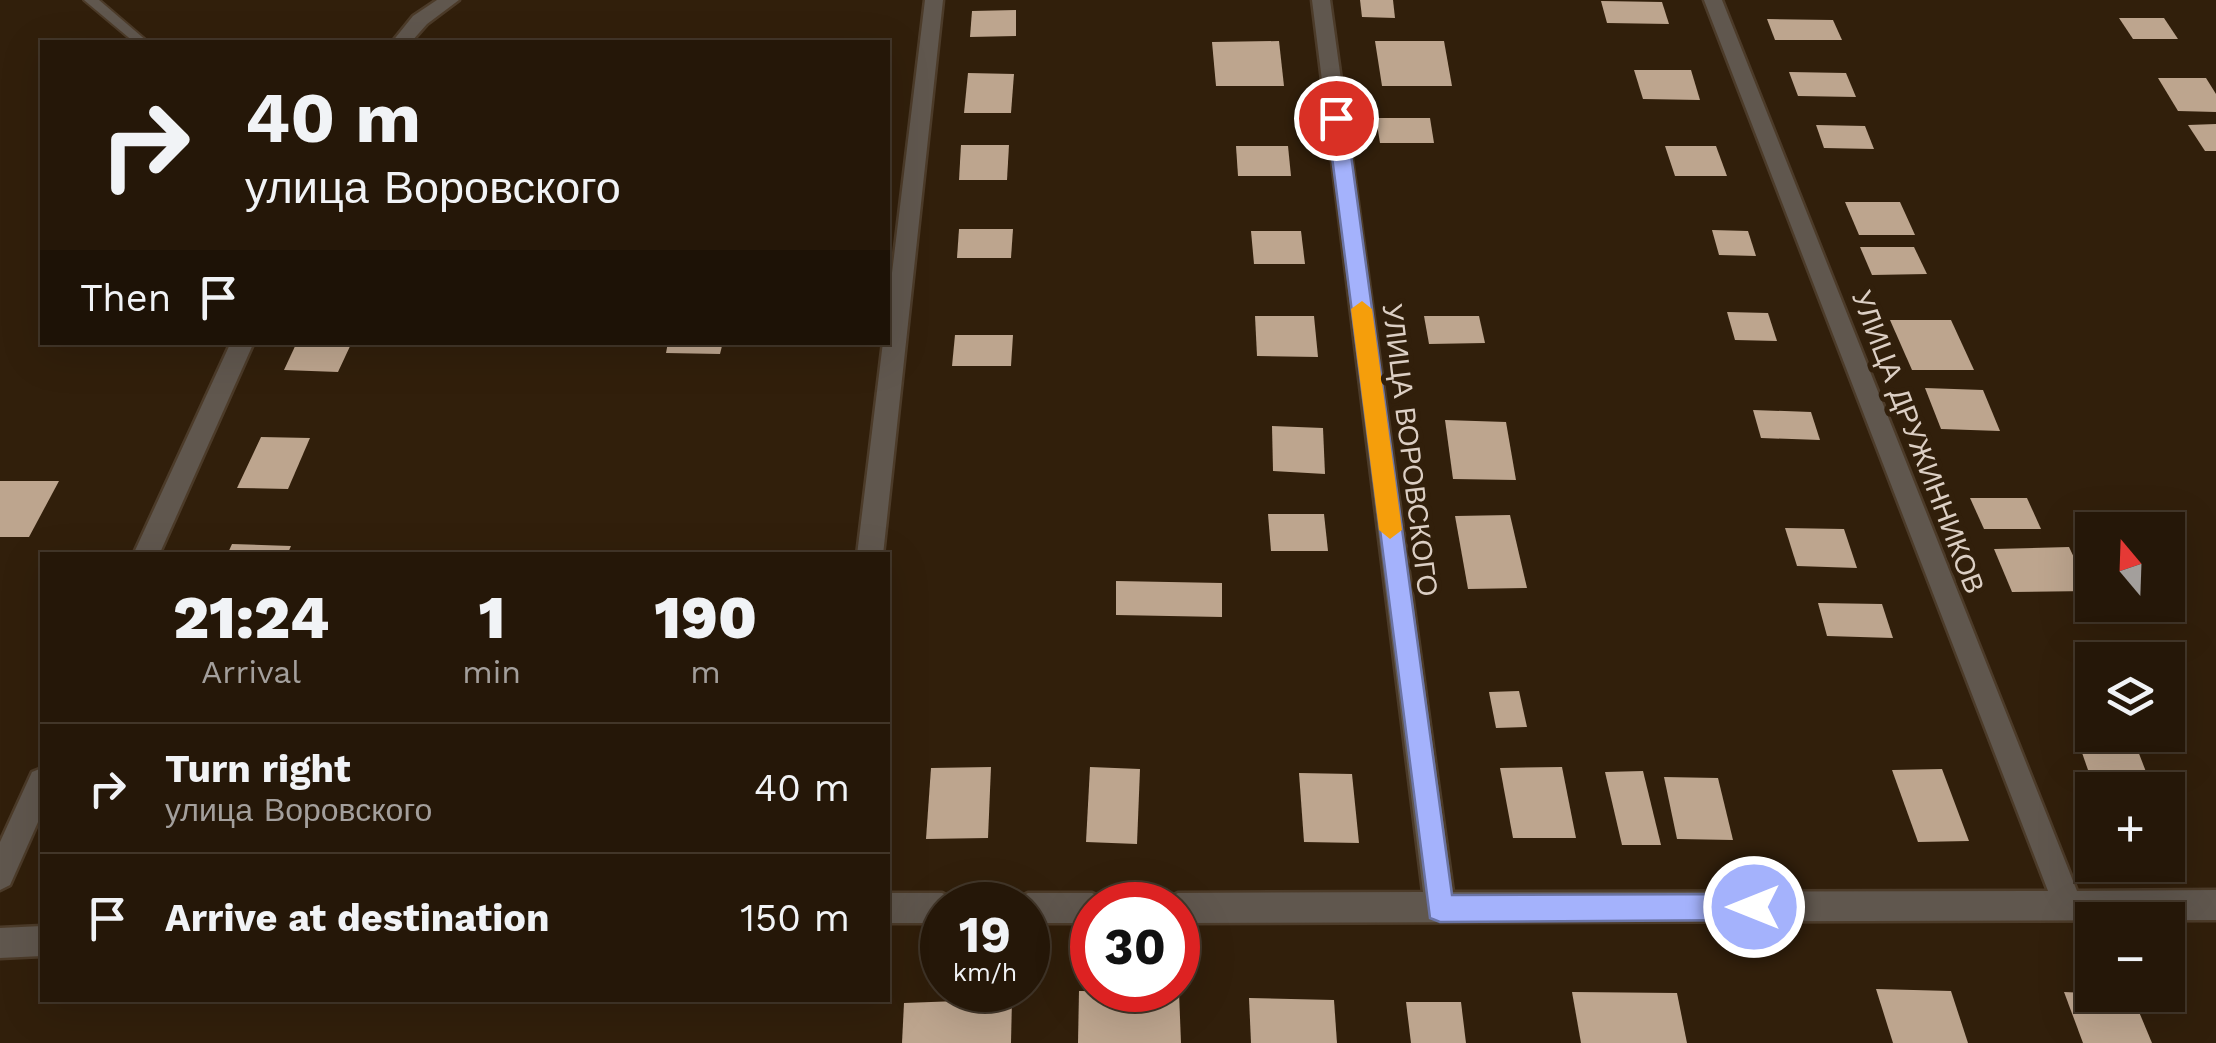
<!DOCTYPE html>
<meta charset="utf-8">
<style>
:root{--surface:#251708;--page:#312416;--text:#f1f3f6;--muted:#a39f9c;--line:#423629}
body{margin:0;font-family:"Work Sans",sans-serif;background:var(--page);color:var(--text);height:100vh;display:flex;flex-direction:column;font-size:38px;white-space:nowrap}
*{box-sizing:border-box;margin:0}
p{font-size:32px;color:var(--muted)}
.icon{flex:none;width:55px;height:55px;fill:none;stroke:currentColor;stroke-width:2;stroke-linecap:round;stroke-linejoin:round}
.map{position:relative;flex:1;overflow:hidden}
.sheet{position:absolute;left:40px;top:552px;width:850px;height:450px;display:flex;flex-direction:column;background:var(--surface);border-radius:0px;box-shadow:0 10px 40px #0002,0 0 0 2px var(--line)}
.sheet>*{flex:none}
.hud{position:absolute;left:40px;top:40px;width:850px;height:305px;border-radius:0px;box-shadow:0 10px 40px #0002,0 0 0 2px var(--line);background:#251708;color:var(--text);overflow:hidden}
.needle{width:65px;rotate:341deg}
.buttons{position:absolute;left:2075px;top:512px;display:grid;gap:20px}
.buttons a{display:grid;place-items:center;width:110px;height:110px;border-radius:0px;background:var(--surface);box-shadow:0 10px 40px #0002,0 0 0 2px var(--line);font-size:50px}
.speed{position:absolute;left:920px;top:882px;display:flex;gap:20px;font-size:50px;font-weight:700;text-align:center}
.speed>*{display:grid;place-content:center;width:130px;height:130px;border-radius:50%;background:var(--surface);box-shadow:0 10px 40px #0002,0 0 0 2px var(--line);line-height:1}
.speed small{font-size:25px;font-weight:400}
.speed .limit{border:15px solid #d22;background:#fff;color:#111}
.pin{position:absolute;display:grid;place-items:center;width:85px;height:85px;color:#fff;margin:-42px;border:5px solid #fff;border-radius:50%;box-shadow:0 2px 10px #0007}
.me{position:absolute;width:110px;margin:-55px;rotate:270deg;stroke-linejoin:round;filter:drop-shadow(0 0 8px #0008)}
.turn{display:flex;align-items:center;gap:35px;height:210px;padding:0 40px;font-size:45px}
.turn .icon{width:130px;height:130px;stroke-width:2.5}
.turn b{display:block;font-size:70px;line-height:85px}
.then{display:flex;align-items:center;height:95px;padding:0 40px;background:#0003;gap:20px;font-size:38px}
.eta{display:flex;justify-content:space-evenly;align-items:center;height:170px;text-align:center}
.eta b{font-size:60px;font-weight:800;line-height:70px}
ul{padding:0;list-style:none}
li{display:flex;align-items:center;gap:30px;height:130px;padding:0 40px;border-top:2px solid var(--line)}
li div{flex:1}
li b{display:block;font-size:38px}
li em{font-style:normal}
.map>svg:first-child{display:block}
.building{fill:#bda58e}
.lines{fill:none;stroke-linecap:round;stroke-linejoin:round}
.lane-casing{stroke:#4c3b29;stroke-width:4}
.street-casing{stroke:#4c3b29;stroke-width:5}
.lane{fill:#60574e;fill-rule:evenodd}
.street{fill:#60574e;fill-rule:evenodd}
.route{fill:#a4b2fc;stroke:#6b74a4;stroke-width:2.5}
.slow{fill:#f59e0b}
.labels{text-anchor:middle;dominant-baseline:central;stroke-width:10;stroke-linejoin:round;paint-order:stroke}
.street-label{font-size:28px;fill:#dccfc4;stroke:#311f0b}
</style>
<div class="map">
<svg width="2216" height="1043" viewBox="0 0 2216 1043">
<rect width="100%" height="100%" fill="#311f0b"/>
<g class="building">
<path d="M1360,0h33l2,18 -33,-1z"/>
<path d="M1601,1l61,1 7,22 -62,-1z"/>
<path d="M1016,10v26l-46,1 2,-26z"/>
<path d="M2119,18h45l14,21h-45z"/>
<path d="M1767,19l66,1 9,20h-67z"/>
<path d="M1279,41l5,45h-68l-4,-44z"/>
<path d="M1375,41h69l8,45h-70z"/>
<path d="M1634,70h57l9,30 -57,-1z"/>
<path d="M1789,72l57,1 10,24 -58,-1z"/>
<path d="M968,73l46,1 -3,39h-47z"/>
<path d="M2158,78h48l10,16v18l-38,-1z"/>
<path d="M1376,118h54l4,25h-54z"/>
<path d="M2216,124v27h-11l-17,-26z"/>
<path d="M1816,125l49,1 9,23 -50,-1z"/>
<path d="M961,145h48l-2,35h-48z"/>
<path d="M1236,146h52l3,30h-53z"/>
<path d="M1665,146h51l11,30h-52z"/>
<path d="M1845,202h55l15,33h-56z"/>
<path d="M959,229h54l-2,29h-54z"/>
<path d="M1712,230l36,1 8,25 -37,-1z"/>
<path d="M1251,231h50l4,33h-51z"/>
<path d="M1860,247h54l13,27 -55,1z"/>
<path d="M1727,312l41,1 9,28 -42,-1z"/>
<path d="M1255,316h59l4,41 -61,-1z"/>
<path d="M1424,316h55l6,27 -56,1z"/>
<path d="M1890,320h61l23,50h-62z"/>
<path d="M955,335h58l-2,31h-59z"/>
<path d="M297,342h55l-14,30 -54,-2z"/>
<path d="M668,342h55l-3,12 -54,-1z"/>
<path d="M1925,388l58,2 17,41 -59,-2z"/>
<path d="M1753,410l58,2 9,28 -59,-2z"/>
<path d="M1445,420l61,2 10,58 -63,-1z"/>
<path d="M1272,426l51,2 2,46 -52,-3z"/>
<path d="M261,437l49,1 -22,51 -51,-1z"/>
<path d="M0,481h59l-30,56h-29z"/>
<path d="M1970,498h57l14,31h-57z"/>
<path d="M1268,514h56l4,37h-57z"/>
<path d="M1510,515l17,73 -59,1 -13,-73z"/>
<path d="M1785,528l59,1 13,39 -60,-2z"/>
<path d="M232,544l59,2 -4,9h-60z"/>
<path d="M2069,547l21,44 -78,1 -18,-43z"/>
<path d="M1116,581l106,2v34l-106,-2z"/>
<path d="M1818,603l64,1 11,34 -66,-2z"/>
<path d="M1519,691l8,36 -31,1 -7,-36z"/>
<path d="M2080,747l58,4 15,39h-58z"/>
<path d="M991,767l-3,71 -62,1 5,-71z"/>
<path d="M1090,767l50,2 -3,75 -51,-2z"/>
<path d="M1562,767l14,71h-63l-13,-70z"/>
<path d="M1942,769l27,72 -51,1 -26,-72z"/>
<path d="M1643,771l18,74h-39l-17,-73z"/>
<path d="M1299,773l53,1 7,69 -55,-1z"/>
<path d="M1664,777l54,1 15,62 -56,-1z"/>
<path d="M1876,989l75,2 17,52h-75z"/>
<path d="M1079,991l100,1 2,51h-103z"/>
<path d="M1572,992l105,1 10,50h-106z"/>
<path d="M2064,992l68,3 20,48h-69z"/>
<path d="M1249,998l85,2 3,43h-86z"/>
<path d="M1012,999l-1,44h-109l2,-40z"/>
<path d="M1406,1002h55l5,41h-55z"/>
</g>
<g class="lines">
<g class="lane-casing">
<path id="lane" d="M84,0h15l49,42h-14z"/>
</g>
<g class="street-casing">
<g id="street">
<path d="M437,0h22l-32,24 -16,18h-19l21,-26z"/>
<path d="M925,0h18l-60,555h-26l26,-213h5v-36z"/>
<path d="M1312,0h18l123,892 595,-1 -344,-891h18l355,891 139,-1v30l-1038,3v-18h-14l4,-7 10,-5 245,-1z"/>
<path d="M231,342h23l-95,213h-26z"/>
<path d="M42,768v45l-32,72 -10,5v-48l32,-70z"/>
<path d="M888,893h54l10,5 4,7h-14v18h-54z"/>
<path d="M1028,893h64l10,5 4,7h-14v18h-64v-18h-14l4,-7z"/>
<path d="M42,926v30l-42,2v-30z"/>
</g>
</g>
<use href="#lane" class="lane"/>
<use href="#street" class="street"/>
</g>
<path class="route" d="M1336,112l10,6 106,777 302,-1 10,3 3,10 -3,10 -10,3 -314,2 -10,-4 -103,-800z"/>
<path class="slow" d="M1362,301l10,8 30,221 -12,9 -11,-9 -28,-221z"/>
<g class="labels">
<g class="street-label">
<text transform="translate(1918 442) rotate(69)">УЛИЦА ДРУЖИННИКОВ</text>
<text transform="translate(1410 450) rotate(83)">УЛИЦА ВОРОВСКОГО</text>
</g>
</g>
</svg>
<div class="buttons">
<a><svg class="needle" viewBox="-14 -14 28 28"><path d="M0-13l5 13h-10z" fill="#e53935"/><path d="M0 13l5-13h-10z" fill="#a39f9c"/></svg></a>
<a><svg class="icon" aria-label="layers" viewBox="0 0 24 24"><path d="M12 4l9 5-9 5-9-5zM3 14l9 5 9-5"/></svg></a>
<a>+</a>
<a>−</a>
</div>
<div class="speed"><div>19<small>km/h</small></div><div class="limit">30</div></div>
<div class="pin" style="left:1336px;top:118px;background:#d93025"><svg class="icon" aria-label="arrive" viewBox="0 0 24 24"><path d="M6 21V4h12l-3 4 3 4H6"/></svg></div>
<svg class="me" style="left:1754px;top:907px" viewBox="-20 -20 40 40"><circle r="17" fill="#a4b2fc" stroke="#fff" stroke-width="3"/><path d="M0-11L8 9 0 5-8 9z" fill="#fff"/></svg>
<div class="hud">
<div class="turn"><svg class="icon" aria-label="right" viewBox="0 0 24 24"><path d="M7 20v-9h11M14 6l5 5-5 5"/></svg><div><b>40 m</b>улица Воровского</div></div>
<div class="then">Then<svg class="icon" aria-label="arrive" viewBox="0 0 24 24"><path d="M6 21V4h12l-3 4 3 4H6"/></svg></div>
</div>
<section class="sheet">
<div class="eta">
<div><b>21:24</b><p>Arrival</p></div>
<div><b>1</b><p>min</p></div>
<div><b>190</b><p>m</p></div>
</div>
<ul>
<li><svg class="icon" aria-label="right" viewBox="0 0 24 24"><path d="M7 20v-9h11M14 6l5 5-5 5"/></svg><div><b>Turn right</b><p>улица Воровского</p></div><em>40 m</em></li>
<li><svg class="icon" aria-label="arrive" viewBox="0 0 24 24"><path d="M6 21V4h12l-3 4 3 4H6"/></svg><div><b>Arrive at destination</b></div><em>150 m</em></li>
</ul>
</section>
</div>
